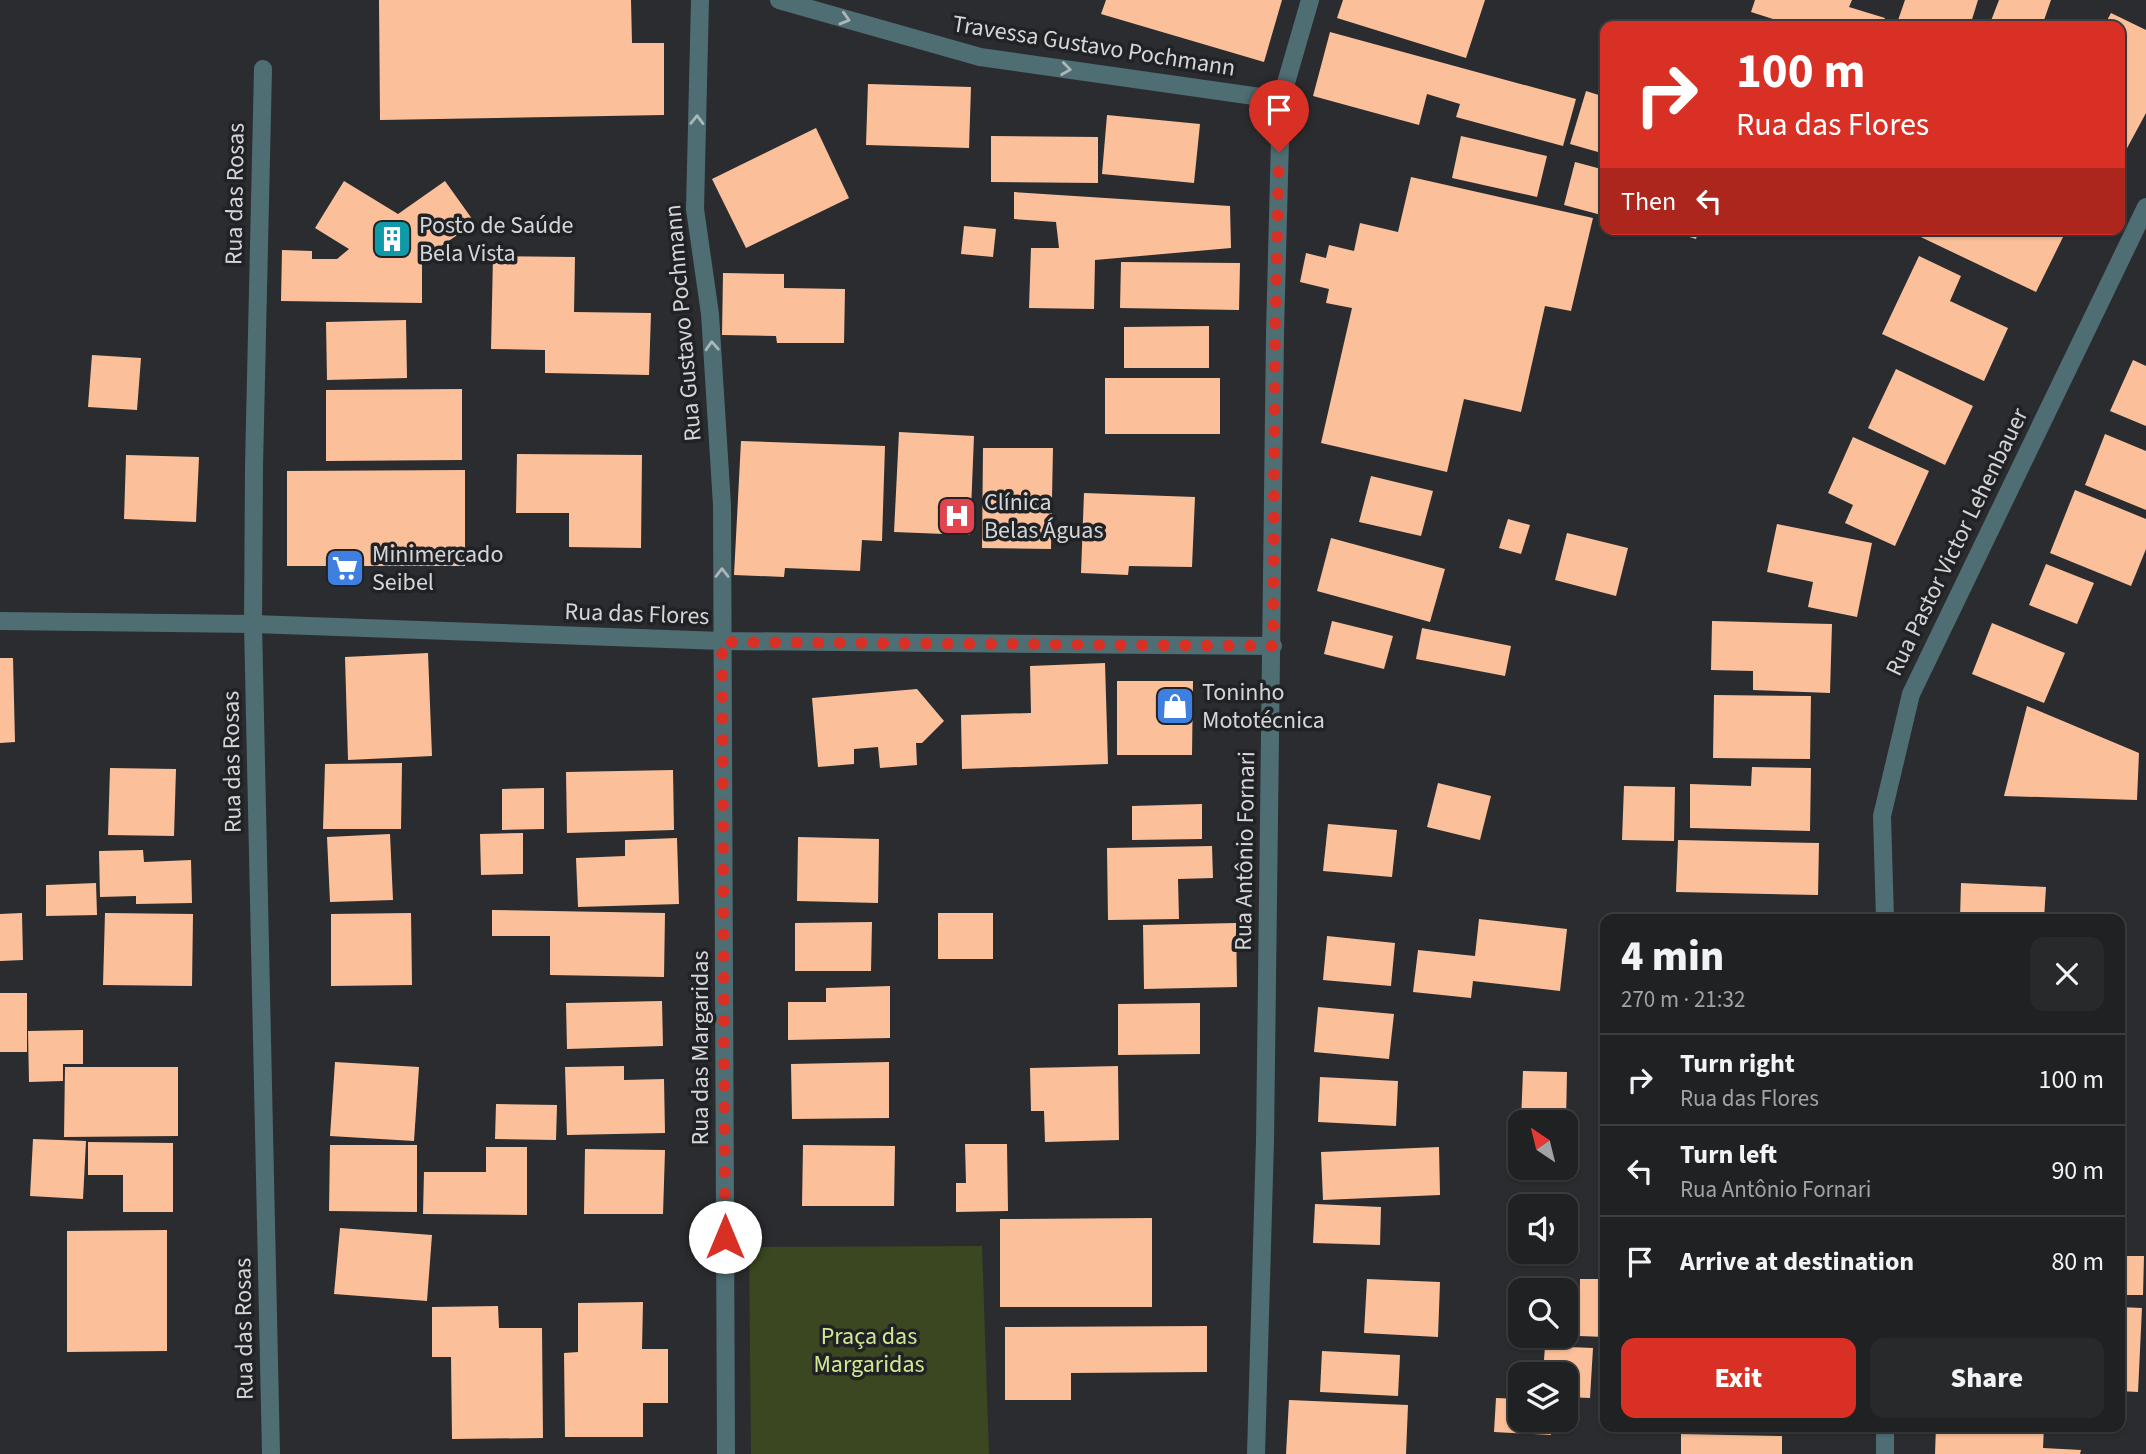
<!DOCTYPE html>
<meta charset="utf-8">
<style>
:root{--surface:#202123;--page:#28292b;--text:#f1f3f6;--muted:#a2a3a6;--line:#3d3e41;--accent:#d93025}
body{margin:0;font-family:"Source Sans 3",sans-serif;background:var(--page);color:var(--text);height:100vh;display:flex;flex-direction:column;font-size:26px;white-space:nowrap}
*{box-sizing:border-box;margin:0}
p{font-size:23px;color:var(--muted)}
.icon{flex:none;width:38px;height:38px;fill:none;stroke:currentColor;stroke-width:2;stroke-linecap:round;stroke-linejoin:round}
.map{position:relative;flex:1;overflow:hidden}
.drawer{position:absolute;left:1600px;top:914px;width:525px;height:518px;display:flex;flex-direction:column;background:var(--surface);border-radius:14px;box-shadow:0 2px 5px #0004,0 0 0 2px var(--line)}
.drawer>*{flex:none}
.banner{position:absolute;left:1600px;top:21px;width:525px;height:214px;border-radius:14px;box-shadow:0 2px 5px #0004,0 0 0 2px var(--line);background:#d93025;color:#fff;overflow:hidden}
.needle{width:46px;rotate:325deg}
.controls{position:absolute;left:1508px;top:1110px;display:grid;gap:14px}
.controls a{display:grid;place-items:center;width:70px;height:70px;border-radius:14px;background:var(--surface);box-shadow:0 2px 5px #0004,0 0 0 2px var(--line);font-size:35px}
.pin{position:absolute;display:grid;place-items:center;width:60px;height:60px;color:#fff;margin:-72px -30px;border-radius:50% 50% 50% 0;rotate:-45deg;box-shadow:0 0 7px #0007}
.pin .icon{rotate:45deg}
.me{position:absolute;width:77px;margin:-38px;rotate:0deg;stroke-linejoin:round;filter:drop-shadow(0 0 5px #0008)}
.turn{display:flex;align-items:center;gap:24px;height:147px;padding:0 21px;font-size:32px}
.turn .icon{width:91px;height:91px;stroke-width:2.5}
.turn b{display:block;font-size:49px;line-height:60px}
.then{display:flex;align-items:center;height:66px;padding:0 21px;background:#0003;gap:14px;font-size:26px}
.round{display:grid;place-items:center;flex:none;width:74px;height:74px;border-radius:14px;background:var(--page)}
.headline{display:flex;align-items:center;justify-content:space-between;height:119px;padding:0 21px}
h1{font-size:42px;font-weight:800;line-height:52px}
.cta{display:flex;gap:14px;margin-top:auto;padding:14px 21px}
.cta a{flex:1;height:80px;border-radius:14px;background:var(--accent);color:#fff;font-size:28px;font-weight:800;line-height:80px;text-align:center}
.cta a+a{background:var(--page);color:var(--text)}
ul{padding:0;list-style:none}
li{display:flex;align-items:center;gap:21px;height:91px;padding:0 21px;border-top:2px solid var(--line)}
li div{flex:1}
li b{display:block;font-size:26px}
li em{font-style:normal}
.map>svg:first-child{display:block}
.green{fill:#3b4720}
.building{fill:#fbc09a}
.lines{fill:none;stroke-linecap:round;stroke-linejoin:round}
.minor{stroke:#4e6e74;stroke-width:18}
.oneway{stroke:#acb7ba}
.route{stroke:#d93025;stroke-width:12;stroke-dasharray:0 21.6}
.labels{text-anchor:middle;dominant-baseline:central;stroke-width:7;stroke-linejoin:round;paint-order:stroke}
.street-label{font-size:24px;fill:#d5d6d8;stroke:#212225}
.poi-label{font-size:24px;fill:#d5d6d8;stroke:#212225;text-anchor:start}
.park-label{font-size:24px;fill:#cfea93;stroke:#212225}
</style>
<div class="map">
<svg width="2146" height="1454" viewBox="0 0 2146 1454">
<rect width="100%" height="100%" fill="#2b2c2f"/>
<path class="green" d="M982,1246l7,208h-238l-2,-207z"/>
<g class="building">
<path d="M379,0h252l1,43h32v72l-284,5z"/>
<path d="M1106,0h176l-18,62 -163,-48z"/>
<path d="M1343,0h142l-19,58 -129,-40z"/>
<path d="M1755,0h97l-3,7 36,11 -3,8h-87l-44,-14z"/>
<path d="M1905,0h73l-8,26h-74z"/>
<path d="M1999,0h52l-9,26h-53z"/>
<path d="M2111,13l35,17v83l-27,50v-137h-15z"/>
<path d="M1330,32l246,67 -13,47 -107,-29 4,-13 -33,-10 -8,31 -106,-29z"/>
<path d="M868,84l103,3 -2,61 -103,-3z"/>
<path d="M1586,91l19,6v57l-35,-10z"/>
<path d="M1107,115l93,9 -6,59 -92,-9z"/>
<path d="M816,128l33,70 -103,50 -34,-69z"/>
<path d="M991,136l107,1v46l-107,-1z"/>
<path d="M1461,136l86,20 -10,41 -85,-19z"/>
<path d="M1575,162l30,8v46l-41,-11z"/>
<path d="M1411,177l182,41 -22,93 -26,-5 -24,106 -57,-13 -17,73 -126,-29 31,-135 -26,-5 3,-14 -29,-7 6,-29 20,5 3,-13 25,6 6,-28 38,9z"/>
<path d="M344,181l54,33 47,-33 30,42 -53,36v44l-141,-2 1,-51 30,1v8h25l12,-10 -34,-21z"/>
<path d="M1014,192l216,14 1,42 -136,12 -1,49 -65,-1 2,-60h28l-3,-26 -42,-3z"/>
<path d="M964,226l32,3 -3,28 -32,-3z"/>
<path d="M1663,229h36l-3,10z"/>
<path d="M1904,229h163l-31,63z"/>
<path d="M493,256l82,1 -1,55 77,1 -2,62 -104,-2v-23l-54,-1z"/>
<path d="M1919,256l42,20 -11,25 58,27 -24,53 -102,-47z"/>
<path d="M1121,262l119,1 -1,47 -119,-2z"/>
<path d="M723,273l61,1v14l61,1 -1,54h-67l-1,-7 -54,-1z"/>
<path d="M406,320l1,58 -80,2 -1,-58z"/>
<path d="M1209,326v42h-85v-41z"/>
<path d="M92,355l49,3 -4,52 -49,-3z"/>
<path d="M2133,360l13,6v60l-36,-15z"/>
<path d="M1896,369l77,37 -28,59 -77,-37z"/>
<rect x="1105" y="378" width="115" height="56"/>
<path d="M462,389v71l-136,1v-71z"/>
<path d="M899,432l75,4 -4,99 -76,-3z"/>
<path d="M2105,434l41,17v59l-61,-25z"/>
<path d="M1853,437l76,34 -34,75 -50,-23 8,-18 -25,-12z"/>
<path d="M741,441l144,5 -3,95 -20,-1 -2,31 -75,-3 -1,9 -50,-2z"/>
<path d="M983,448h70l-2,101 -69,-1z"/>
<path d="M517,454l125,1 -1,93 -72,-1v-34h-53z"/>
<path d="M126,455l73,2 -3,65 -72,-3z"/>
<path d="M465,470v96h-178v-95z"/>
<path d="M1371,476l62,15 -12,45 -62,-14z"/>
<path d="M2075,490l71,29v30l-15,37 -81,-33z"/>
<path d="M1084,493l111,4 -3,70 -63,-1 -1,9 -47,-2z"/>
<path d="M1508,519l22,6 -9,29 -22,-6z"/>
<path d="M1777,524l95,19 -15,74 -49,-10 5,-25 -46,-10z"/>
<path d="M1567,533l61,15 -12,48 -61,-16z"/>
<path d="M1331,538l114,31 -15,53 -113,-31z"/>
<path d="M2046,564l48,19 -17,41 -48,-19z"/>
<path d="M1332,621l61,15 -9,33 -60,-15z"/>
<path d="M1712,621l120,3 -2,69 -77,-3v-19l-42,-1z"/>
<path d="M1992,623l73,30 -21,50 -72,-29z"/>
<path d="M1422,628l89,18 -6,30 -89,-17z"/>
<path d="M428,653l4,103 -84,4 -3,-103z"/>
<path d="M0,658h13l2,84 -15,1z"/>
<path d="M1105,663l3,101 -146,5 -1,-54 70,-2 -1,-47z"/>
<path d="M1117,681h76l-1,74h-75z"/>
<path d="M917,689l27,32 -22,22h-6l1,22 -37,3 -2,-21 -24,2v15l-36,3 -6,-69z"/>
<path d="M1714,695l97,1 -1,63 -97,-1z"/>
<path d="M2027,706l112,47 -2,47 -133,-4z"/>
<path d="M402,763l-1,66h-78l2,-65z"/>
<path d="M1752,767l59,1 -1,63 -120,-3v-44l61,2z"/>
<path d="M110,768l66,1 -2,67 -66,-1z"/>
<path d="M673,770l1,60 -107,3 -1,-61z"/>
<path d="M1438,783l53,13 -11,44 -53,-13z"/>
<path d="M1624,786l51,1 -1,54 -52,-1z"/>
<path d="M544,788v41l-42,1v-41z"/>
<path d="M1202,804v35l-70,1v-34z"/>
<path d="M1328,824l69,6 -5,47 -69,-6z"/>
<path d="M523,833v41l-42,1 -1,-41z"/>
<path d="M390,834l3,66 -63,2 -3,-65z"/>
<path d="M798,837l81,2 -1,64 -81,-2z"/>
<path d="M677,838l2,66 -101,3 -2,-49 49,-2v-16z"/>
<path d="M1678,840l141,3 -1,52 -142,-3z"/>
<path d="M1212,846l1,32 -35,1 1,40 -71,1 -1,-72z"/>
<path d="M143,850l1,12 47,-2 1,43 -56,1v-8l-36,1 -1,-46z"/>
<path d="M96,883l1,32 -51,1v-31z"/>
<path d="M1961,883l85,4 -2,32h-84z"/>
<path d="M492,910l173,3 -1,64 -114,-2v-39h-58z"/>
<path d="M22,913l1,47 -23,1v-47z"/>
<path d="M105,913l88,1 -1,72 -89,-1z"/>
<path d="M411,913l1,72 -81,1v-72z"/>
<rect x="938" y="913" width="55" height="46"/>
<path d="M1675,913l127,2v4h-127z"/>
<path d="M1479,919l88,10 -7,62 -87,-10 -2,17 -58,-6 5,-42 57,6z"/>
<path d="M872,922l-1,49h-76v-48z"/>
<path d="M1236,923l1,64 -93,2 -1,-64z"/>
<path d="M1327,936l68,7 -4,43 -68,-6z"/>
<path d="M890,986v52l-102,2v-38h38v-14z"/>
<rect x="0" y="993" width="27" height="59"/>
<path d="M662,1001l1,45 -96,3 -1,-46z"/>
<path d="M1200,1003v51l-82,1v-51z"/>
<path d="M1318,1007l76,7 -5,45 -75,-7z"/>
<path d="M83,1030v34h-20v17l-34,1 -1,-51z"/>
<path d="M335,1062l84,5 -5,74 -84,-5z"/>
<path d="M889,1062v56l-97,1 -1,-55z"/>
<path d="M624,1066v14l40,-1 1,54 -98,2 -2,-68z"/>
<path d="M1118,1066l1,74 -74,2 -1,-31h-13l-1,-43z"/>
<path d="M65,1067h113v69l-114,1z"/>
<path d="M1523,1071l44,1 -1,50h-45z"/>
<path d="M1320,1077l78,4 -2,45 -78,-4z"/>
<path d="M496,1104l61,1 -1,35 -61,-1z"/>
<path d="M33,1139l53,2 -3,58 -53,-3z"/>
<path d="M88,1142l85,1v69h-50v-37h-35z"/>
<path d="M965,1144h42l1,67 -52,1v-29h10z"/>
<path d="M330,1145h87v67l-88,-1z"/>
<path d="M803,1145l92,1 -1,60h-92z"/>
<path d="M486,1147h41v68l-104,-1 1,-42h62z"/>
<path d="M1439,1147l1,48 -117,5 -2,-48z"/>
<path d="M585,1149l80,1 -2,64h-79z"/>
<path d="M1315,1204l66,3 -1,38 -67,-2z"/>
<path d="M1152,1218v89h-152v-88z"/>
<path d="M340,1228l92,7 -5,66 -93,-7z"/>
<path d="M167,1230v121l-100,1v-121z"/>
<path d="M2119,1256h25l-1,39h-24z"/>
<path d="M1367,1279l73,3 -2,55 -74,-4z"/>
<path d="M1580,1279h25v58l-26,-1z"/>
<path d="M643,1302l-1,47h26v54h-25v34h-78l-1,-84 14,-1v-49z"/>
<path d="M498,1306l1,22h43l1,110 -91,1 -1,-82h-19v-50z"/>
<path d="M2119,1307l23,1 -4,84 -19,-1z"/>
<path d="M1207,1326v46l-136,1v27h-66v-73z"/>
<path d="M1545,1346l48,2 -3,50 -24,-1v-23h-23z"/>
<path d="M1322,1351l78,4 -2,41 -78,-4z"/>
<path d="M1496,1398l25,1v20h31l-1,16 -57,-3z"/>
<path d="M1289,1400l119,5 -2,49h-120z"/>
<path d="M2119,1402h3l-1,22h-2z"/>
<path d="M1936,1426h108l-1,22 38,2 -1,4h-145z"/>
<path d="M1681,1434l101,2v18h-101z"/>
</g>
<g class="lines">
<g class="minor">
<path d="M700,0l-5,209 15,105 12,191 4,949"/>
<path d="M779,0l201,57 301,43"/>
<path d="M263,69l-9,397 -1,158 18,830"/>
<path d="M0,621l253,3 469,17 551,5"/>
<path d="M1885,919l-3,-103 29,-122 235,-487"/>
<path d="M1256,1454l9,-313 10,-808 6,-233 29,-100"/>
<path d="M1885,1454v-28"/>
</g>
</g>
<defs><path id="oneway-chevron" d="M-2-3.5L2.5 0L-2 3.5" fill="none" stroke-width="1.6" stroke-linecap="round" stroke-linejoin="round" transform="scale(1.75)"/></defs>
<g class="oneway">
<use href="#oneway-chevron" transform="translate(845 19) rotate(16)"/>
<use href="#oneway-chevron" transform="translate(1066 69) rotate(8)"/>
<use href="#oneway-chevron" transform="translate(697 120) rotate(-89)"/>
<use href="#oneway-chevron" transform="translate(712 346) rotate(-93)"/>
<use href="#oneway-chevron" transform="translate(722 573) rotate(-90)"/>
</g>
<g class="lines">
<path class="route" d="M725,1237l-3,-595 551,4 2,-313 4,-181"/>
</g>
<defs>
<g id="building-square" transform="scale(2.0125)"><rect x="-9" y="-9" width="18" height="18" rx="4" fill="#0f9aa8" stroke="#212225"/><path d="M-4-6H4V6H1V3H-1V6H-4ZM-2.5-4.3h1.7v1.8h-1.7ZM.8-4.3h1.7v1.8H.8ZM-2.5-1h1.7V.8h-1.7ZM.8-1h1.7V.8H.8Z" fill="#fff"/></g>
<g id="hospital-square" transform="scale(2.0125)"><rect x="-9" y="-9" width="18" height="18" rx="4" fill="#e0444e" stroke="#212225"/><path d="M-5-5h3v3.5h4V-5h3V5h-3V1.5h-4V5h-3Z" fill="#fff"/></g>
<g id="supermarket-square" transform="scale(2.0125)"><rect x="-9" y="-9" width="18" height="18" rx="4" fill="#3f7fe0" stroke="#212225"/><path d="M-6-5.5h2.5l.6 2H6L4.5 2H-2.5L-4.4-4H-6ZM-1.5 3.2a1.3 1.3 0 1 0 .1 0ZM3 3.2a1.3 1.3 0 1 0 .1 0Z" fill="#fff"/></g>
<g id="shop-square" transform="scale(2.0125)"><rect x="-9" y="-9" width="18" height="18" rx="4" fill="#3f7fe0" stroke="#212225"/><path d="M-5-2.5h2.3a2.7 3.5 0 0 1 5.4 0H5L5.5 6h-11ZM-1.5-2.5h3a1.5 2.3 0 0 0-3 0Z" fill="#fff"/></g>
</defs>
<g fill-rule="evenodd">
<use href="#building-square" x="392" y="239"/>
<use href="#hospital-square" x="957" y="516"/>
<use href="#supermarket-square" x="345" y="568"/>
<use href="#shop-square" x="1175" y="706"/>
</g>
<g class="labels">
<g class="street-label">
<text transform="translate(1094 46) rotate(9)">Travessa Gustavo Pochmann</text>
<text transform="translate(235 194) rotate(-89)">Rua das Rosas</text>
<text transform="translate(683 323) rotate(-95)">Rua Gustavo Pochmann</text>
<text transform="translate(1957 542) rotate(-64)">Rua Pastor Victor Lehenbauer</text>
<text transform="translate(637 614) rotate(2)">Rua das Flores</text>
<text transform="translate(232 762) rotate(-91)">Rua das Rosas</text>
<text transform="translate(1245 851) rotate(-89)">Rua Antônio Fornari</text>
<text transform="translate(700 1048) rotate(-90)">Rua das Margaridas</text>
<text transform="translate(244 1329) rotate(-91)">Rua das Rosas</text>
</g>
<g class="poi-label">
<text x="419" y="225">Posto de Saúde<tspan x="419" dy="28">Bela Vista</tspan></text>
<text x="984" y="502">Clínica<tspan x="984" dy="28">Belas Águas</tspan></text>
<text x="372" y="554">Minimercado<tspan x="372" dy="28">Seibel</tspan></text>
<text x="1202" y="692">Toninho<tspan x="1202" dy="28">Mototécnica</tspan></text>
</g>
<g class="park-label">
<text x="869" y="1336">Praça das<tspan x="869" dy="28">Margaridas</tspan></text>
</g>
</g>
</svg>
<div class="controls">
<a><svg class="needle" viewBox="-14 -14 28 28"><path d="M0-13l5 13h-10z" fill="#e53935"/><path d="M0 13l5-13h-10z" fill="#a2a3a6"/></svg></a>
<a><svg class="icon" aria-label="sound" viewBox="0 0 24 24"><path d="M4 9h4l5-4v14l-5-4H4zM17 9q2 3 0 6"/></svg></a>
<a><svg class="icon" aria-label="search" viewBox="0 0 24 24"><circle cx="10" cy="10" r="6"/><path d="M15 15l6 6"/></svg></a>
<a><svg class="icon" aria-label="layers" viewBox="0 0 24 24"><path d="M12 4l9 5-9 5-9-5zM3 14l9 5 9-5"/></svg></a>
</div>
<div class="pin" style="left:1279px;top:152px;background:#d93025"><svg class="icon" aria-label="arrive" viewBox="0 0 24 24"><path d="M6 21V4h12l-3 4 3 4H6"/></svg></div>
<svg class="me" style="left:725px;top:1237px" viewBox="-20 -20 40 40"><circle r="19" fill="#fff"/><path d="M0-13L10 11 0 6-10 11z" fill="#d93025"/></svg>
<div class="banner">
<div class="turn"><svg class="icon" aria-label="right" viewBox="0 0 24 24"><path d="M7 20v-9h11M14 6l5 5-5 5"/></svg><div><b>100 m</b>Rua das Flores</div></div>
<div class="then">Then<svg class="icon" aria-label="left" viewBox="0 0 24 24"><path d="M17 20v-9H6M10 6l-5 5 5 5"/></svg></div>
</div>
<section class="drawer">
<div class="headline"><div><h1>4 min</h1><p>270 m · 21:32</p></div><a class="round"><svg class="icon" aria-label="close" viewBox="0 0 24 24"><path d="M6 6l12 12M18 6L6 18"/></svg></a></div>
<ul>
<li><svg class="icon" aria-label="right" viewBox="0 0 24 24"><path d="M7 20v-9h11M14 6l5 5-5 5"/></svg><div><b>Turn right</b><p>Rua das Flores</p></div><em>100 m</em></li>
<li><svg class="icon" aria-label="left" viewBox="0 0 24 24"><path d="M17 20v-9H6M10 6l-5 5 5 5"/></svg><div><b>Turn left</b><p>Rua Antônio Fornari</p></div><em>90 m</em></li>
<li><svg class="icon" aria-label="arrive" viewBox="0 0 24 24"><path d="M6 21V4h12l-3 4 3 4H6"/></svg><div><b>Arrive at destination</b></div><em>80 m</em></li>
</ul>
<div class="cta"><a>Exit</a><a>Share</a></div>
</section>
</div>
